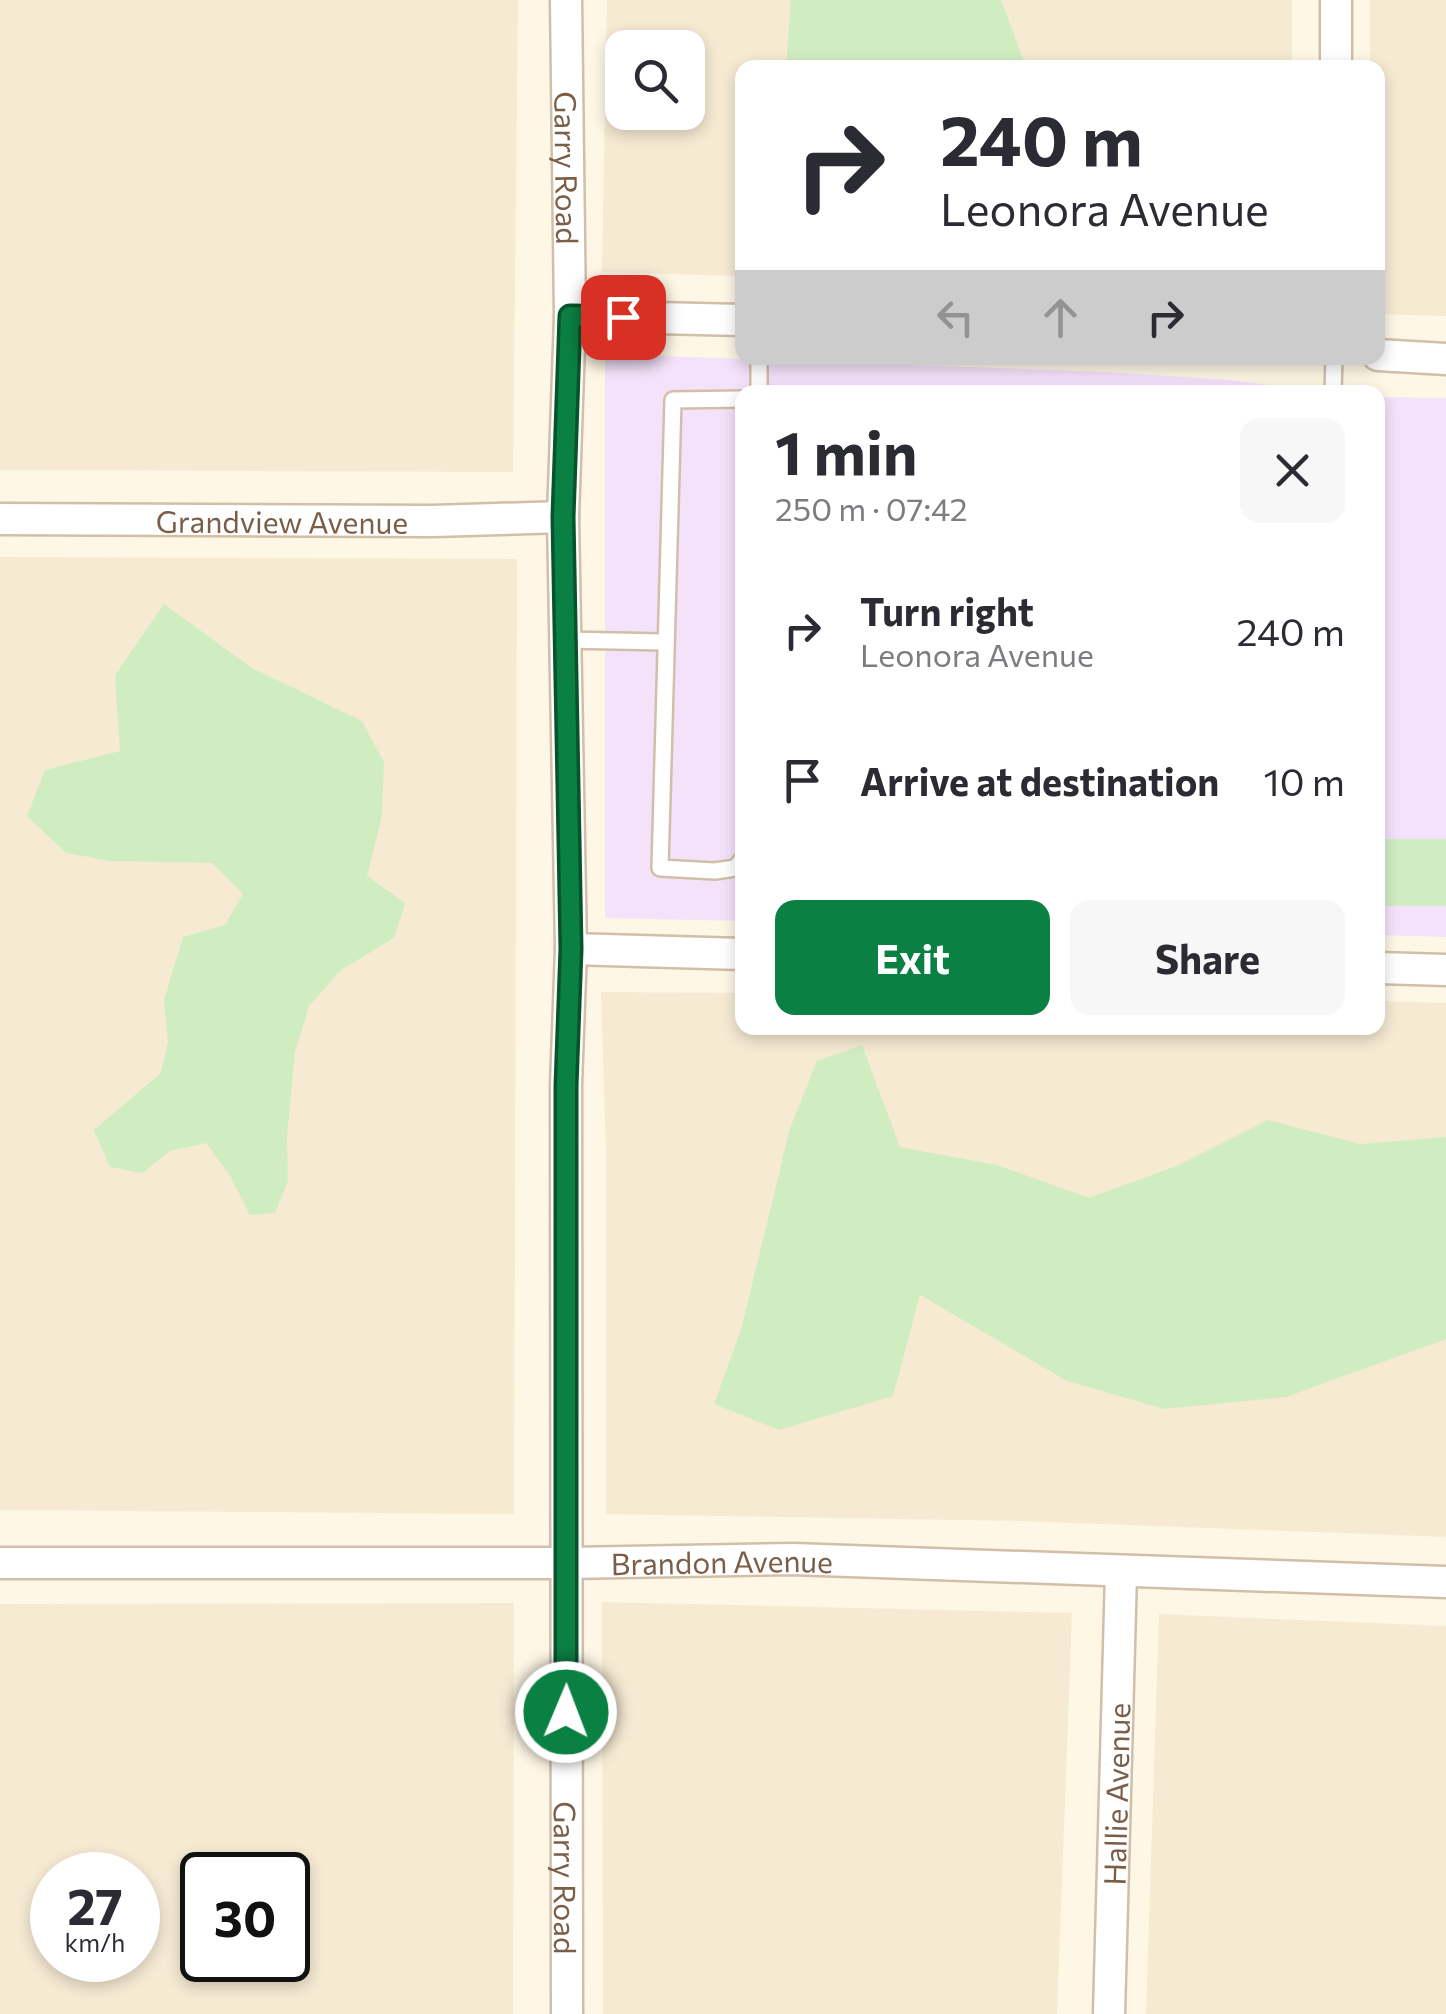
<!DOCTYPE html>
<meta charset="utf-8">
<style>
:root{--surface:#fff;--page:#f7f7f7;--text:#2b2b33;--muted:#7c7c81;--accent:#0b8043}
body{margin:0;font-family:Commissioner,sans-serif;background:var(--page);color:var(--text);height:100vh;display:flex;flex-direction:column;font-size:38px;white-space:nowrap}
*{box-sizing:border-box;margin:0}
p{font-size:32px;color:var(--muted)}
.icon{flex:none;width:55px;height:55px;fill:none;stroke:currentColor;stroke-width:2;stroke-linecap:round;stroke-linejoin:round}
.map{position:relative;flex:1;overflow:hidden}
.details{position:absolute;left:735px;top:385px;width:650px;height:650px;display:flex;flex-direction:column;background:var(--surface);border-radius:20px;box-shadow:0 5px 15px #0003}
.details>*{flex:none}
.guide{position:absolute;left:735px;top:60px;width:650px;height:305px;border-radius:20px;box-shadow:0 5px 15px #0003;background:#fff;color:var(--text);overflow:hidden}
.fabs{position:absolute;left:605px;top:30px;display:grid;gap:20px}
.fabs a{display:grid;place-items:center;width:100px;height:100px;border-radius:20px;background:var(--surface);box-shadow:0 5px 15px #0003;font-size:50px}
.speed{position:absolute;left:30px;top:1852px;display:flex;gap:20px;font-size:50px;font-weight:700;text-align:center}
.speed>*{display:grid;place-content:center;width:130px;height:130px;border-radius:50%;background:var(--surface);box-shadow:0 5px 15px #0003;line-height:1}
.speed small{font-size:25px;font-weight:400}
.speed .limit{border:5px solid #111;border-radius:15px;background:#fff;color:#111}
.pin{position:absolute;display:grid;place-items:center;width:85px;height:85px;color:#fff;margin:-42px;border-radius:20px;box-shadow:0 5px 15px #0006}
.me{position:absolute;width:110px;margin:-55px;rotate:1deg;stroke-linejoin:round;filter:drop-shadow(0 0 8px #0008)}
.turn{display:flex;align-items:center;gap:35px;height:210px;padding:0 40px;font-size:45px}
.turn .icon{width:130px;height:130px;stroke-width:2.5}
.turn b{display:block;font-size:70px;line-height:85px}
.lanes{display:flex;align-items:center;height:95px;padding:0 40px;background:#0003;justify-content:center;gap:50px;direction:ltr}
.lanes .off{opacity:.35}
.round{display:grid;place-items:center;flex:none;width:105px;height:105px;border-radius:20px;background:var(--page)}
.headline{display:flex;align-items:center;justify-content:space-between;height:170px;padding:0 40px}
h1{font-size:60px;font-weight:700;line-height:75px}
.primary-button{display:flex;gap:20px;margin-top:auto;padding:20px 40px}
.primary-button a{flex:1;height:115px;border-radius:20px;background:var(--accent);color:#fff;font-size:40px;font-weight:700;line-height:115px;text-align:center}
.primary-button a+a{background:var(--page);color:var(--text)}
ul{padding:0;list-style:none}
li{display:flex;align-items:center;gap:30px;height:150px;padding:0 40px}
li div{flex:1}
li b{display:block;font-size:38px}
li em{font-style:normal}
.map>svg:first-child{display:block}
.residential{fill:#f6ead3;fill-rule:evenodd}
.education{fill:#f4e2fb}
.green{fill:#d0edc2}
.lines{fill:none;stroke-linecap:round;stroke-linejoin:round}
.service-casing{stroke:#d1bfaa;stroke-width:20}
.minor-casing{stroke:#d1bfaa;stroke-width:35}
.service{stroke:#fff;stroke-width:15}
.minor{stroke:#fff;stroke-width:30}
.route-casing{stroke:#07532c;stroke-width:25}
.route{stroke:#0b8043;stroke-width:18}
.labels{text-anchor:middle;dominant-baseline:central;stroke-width:8;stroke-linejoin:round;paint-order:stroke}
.street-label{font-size:30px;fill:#7a5e48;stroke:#fffaee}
</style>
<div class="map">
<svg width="1446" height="2014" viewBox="0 0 1446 2014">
<rect width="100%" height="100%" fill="#fef7e6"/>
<g class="residential">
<path d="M0,0h518l-5,472 -513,-2z"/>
<path d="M607,0h685v67l-550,1v208l-140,-4zM622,48h66v64h-66z"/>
<path d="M1370,0h76v316l-68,-2v-246l-8,-1z"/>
<path d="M0,557l517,2 -3,955 -514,-4z"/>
<path d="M601,992l141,1v35h636v-27l68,2v534l-425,-16 -415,-7v-358z"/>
<path d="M602,1602l470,11 -15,401h-454z"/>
<path d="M514,1603l-1,411h-513v-410zM138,1875v85h-86v-85zM288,1875v85h-86v-85z"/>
<path d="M1159,1614l287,12v388h-300z"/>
</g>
<g class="education">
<path d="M605,354l501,18 124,8 97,12h-585v529l-137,-3z"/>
<path d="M1378,397l68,1v539l-68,-2z"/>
</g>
<g class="green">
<path d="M791,0h210l25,67h-240z"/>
<path d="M164,604l88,64 110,53 22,41 -2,53 -15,61 38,27 -11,35 -53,32 -32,36 -14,46 -8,84 1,45 -13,32 -25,2 -21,-41 -23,-31 -36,8 -28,22 -32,-6 -16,-37 67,-57 7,-32 -4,-41 19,-63 42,-12 18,-31 -31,-31 -101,-2 -45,-8 -39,-37 18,-46 75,-19 -5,-76z"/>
<rect x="1385" y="839" width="61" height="67"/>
<path d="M862,1045l38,102 97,18 92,33 90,-33 89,-45 92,24 86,-7v202l-160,58 -122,12 -97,-28 -147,-86 -27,101 -114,34 -65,-26 28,-78 48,-198 27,-67z"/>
</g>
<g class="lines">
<g class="service-casing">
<g id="service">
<path d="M759,392v-34"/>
<path d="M1333,392l1,-34"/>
<path d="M742,399l-69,1 -13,468 55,3 20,-3 7,-8"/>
<path d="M566,640l98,2"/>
</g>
</g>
<g class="minor-casing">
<g id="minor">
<path id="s1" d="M566,0l4,316 -7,201 8,432 -5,136 1,929"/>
<path d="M1336,68v-68"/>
<path d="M570,316l172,4"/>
<path d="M1378,355l68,4"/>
<path id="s2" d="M0,519l433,2 130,-4"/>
<path d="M571,949l171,5"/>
<path d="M1378,968l68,2"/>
<path id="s3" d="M0,1563h568l225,-4 653,23"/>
<path id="s4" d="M1109,2014l12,-441"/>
</g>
</g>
<use href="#service" class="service"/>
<use href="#minor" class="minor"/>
</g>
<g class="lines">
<g class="route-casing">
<path id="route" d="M566,1712v-626l5,-137 -8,-432 7,-201 53,1"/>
</g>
<use href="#route" class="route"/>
</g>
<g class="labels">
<g class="street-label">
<text stroke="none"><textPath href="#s1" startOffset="168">Garry Road</textPath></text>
<text stroke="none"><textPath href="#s2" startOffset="282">Grandview Avenue</textPath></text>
<text stroke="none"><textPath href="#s3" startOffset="722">Brandon Avenue</textPath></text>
<text stroke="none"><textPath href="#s4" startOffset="220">Hallie Avenue</textPath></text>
<text stroke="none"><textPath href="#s1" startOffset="1878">Garry Road</textPath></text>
</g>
</g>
</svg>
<div class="fabs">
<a><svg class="icon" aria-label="search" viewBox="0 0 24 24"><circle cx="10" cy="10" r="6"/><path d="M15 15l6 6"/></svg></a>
</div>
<div class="speed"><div>27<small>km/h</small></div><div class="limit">30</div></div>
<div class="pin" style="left:623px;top:317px;background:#d93025"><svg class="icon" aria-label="arrive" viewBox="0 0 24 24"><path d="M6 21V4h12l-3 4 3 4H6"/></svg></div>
<svg class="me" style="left:566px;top:1712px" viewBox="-20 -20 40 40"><circle r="17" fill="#0b8043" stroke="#fff" stroke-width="3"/><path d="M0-11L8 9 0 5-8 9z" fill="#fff"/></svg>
<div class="guide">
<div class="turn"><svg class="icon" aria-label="right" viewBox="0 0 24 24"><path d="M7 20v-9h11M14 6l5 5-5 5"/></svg><div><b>240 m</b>Leonora Avenue</div></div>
<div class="lanes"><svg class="icon off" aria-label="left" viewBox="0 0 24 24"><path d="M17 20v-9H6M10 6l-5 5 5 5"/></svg><svg class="icon off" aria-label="ahead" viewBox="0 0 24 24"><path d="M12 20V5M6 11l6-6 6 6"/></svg><svg class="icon" aria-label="right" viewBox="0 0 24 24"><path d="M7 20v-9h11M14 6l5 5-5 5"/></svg></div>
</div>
<section class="details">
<div class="headline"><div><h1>1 min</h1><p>250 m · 07:42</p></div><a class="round"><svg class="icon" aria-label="close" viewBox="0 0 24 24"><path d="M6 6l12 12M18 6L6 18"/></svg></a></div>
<ul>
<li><svg class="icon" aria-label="right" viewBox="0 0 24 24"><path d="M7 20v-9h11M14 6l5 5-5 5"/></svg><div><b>Turn right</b><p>Leonora Avenue</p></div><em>240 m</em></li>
<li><svg class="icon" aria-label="arrive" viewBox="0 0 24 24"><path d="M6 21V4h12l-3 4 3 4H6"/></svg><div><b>Arrive at destination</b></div><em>10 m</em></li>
</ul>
<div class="primary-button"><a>Exit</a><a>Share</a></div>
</section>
</div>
